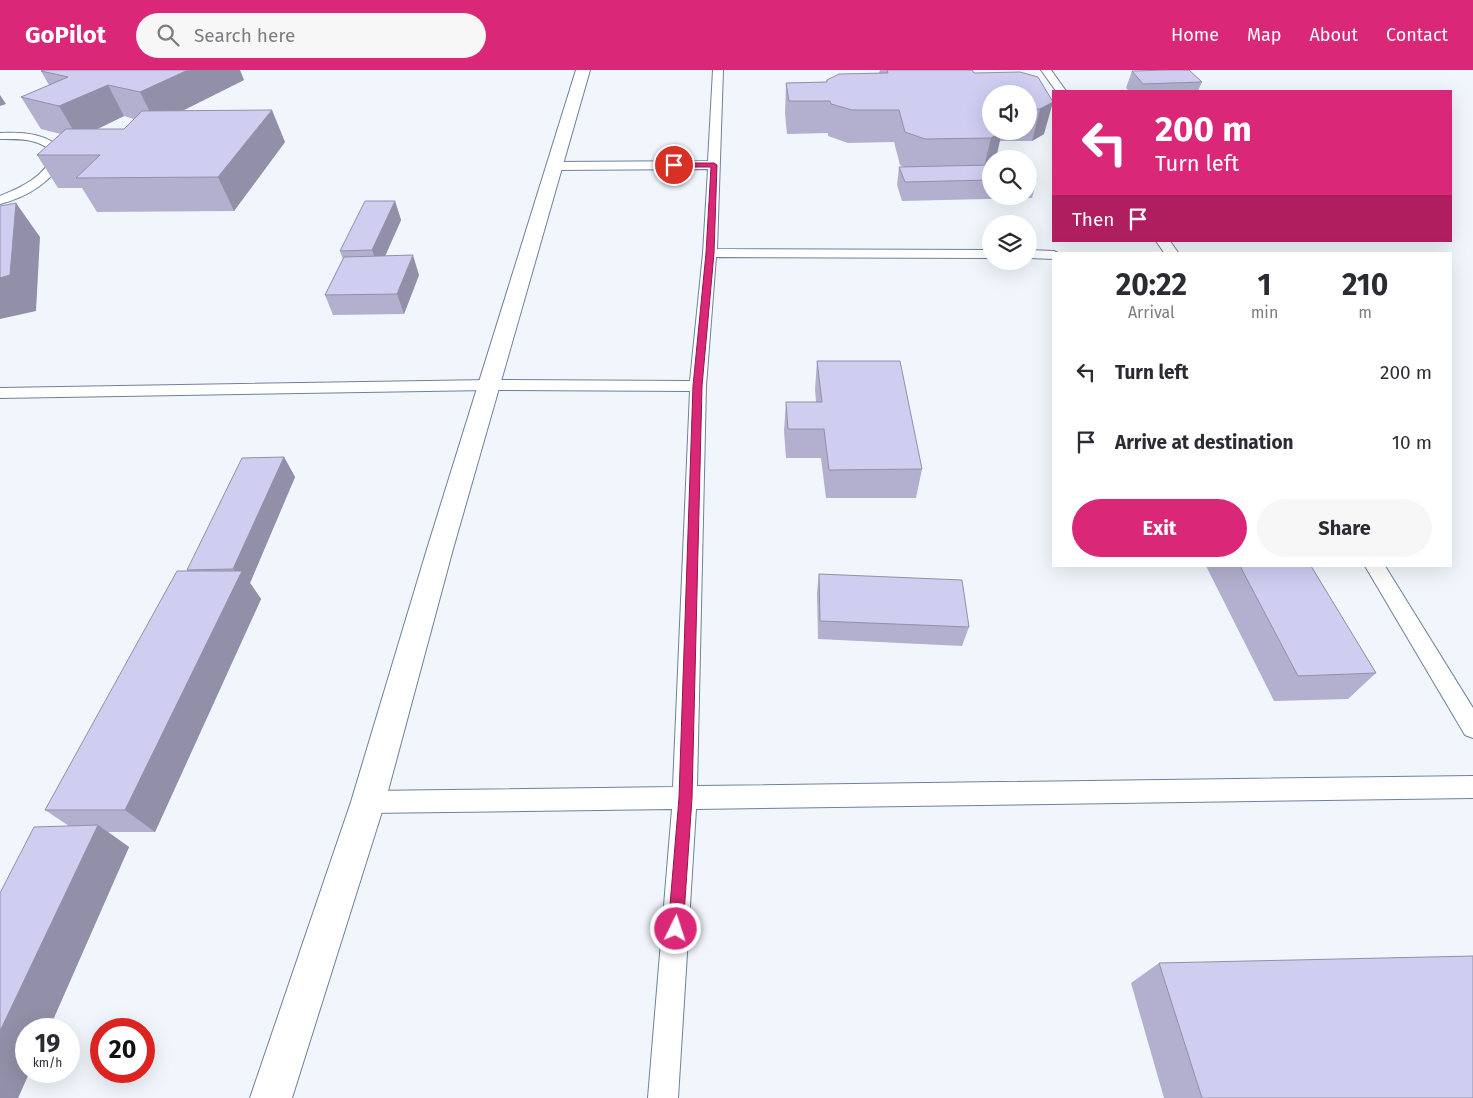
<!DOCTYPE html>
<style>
:root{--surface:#fff;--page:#f7f7f7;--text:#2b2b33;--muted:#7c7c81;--accent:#db2777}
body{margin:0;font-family:"Fira Sans",sans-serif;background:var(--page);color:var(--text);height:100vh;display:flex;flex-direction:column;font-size:19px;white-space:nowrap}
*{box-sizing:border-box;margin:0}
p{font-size:16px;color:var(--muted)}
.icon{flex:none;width:28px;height:28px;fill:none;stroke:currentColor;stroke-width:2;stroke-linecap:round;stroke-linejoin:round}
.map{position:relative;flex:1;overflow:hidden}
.sheet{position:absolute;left:1052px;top:182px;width:400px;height:315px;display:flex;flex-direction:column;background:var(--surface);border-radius:0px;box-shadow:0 5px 20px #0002}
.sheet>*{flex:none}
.top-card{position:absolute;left:1052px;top:20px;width:400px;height:152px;border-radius:0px;box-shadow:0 5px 20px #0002;background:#db2777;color:#fff;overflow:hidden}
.tools{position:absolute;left:982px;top:15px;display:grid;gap:10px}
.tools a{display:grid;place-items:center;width:55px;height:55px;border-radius:50%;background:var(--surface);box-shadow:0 5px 20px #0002;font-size:25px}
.speed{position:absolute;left:15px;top:948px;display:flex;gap:10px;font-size:25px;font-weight:700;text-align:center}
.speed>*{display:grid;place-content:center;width:65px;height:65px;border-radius:50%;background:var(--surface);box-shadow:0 5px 20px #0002;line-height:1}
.speed small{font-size:12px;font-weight:400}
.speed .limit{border:8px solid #d22;background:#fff;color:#111}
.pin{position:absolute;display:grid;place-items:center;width:42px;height:42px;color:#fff;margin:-21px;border:2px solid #fff;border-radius:50%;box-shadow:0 1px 5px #0007}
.me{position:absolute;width:55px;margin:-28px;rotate:4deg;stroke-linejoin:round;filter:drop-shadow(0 0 4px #0008)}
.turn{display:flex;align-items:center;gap:18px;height:105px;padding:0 20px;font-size:22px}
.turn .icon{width:65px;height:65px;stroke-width:2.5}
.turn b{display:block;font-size:35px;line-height:42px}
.then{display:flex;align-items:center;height:48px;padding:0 20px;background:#0003;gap:10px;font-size:19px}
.eta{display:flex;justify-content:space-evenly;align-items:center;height:85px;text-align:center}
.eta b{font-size:30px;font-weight:700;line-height:35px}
.action{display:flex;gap:10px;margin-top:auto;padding:10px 20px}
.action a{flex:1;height:58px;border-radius:30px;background:var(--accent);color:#fff;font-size:20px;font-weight:700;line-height:58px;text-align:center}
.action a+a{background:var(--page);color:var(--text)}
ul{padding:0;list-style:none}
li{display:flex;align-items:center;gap:15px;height:70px;padding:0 20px}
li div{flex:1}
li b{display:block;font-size:19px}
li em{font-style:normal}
header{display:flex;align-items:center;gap:30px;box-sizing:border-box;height:70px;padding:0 25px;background:var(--accent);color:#fff}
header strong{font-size:24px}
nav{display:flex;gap:28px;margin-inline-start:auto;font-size:18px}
.search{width:350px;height:45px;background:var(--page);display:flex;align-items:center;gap:12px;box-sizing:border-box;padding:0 18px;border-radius:28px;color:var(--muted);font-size:19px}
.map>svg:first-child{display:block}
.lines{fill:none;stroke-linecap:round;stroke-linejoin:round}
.service-casing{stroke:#6e819c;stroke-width:2}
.minor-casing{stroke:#6e819c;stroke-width:2}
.service{fill:#fff;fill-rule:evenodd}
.minor{fill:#fff;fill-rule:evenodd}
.wall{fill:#b2b0ce;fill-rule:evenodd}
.shaded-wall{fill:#9190a8}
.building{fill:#cfcdf0;stroke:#9190a8}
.route{fill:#db2777;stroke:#8e194d}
</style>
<header>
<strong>GoPilot</strong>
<div class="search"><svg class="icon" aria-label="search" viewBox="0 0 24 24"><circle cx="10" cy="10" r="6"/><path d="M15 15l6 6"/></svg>Search here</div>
<nav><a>Home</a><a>Map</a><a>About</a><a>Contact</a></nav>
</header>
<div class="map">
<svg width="1473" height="1028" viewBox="0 0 1473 1028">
<rect width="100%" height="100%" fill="#f1f6fc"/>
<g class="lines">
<g class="service-casing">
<g id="service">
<path d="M713,0h10l-6,179 274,1v8l-275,-1 -10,129 -9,400 776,-10v22l-777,11 -18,289h-30l24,-289 -304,4 -9,-3 -3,-8 3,-8 9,-3 305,-4 17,-396 -201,-1 -489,8v-10l489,-8 201,1 13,-128 5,-84 -154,1 -6,-4 6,-4 154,-1z"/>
<path d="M1041,0h10l15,21h-10z"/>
<path d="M0,63c24,-1 50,0 66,21 -12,27 -38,43 -66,50v-8c22,-9 44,-19 54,-42 -14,-16 -34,-15 -54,-15z"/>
<path d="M1156,171h14l9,13h-14z"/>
<path d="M1029,180l25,1 6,3h-6v5l-25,-1z"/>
<path d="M1365,496h20l88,142v30l-8,-3z"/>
</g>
</g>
<g class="minor-casing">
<path id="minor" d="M576,0h14l-137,479 -68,253 -93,296h-42l101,-296 76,-253z"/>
</g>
<use href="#service" class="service"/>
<use href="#minor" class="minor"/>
</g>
<g class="wall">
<path d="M880,0h92l2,3 64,4 6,57 -12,7h-32l-9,18v37h38v-32l8,15 -5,19 -130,3 -5,-16 2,-18h5l-4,-2 -6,-23 -46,1 -20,-7v-3l-41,1 -2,-20 1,-31 40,-1 1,-2 52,-7zM991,24h38v37h-38z"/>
<path d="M41,1l203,9 -62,31 103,31 -51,69 -137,1 -15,-24h-24l-21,-33 24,-21 -20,-5 -20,-32 28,-12zM124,46l10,3 -10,10h-26z"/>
<path d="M1132,1l70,11 -4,9h-69l-3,-3z"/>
<path d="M395,131l6,19 -16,36 34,19 -15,39 -71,1 -8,-20 18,-36 -3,-8z"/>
<path d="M817,291l105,108 -6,29h-90l-5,-40h-35l-2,-27 2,-29h30l-1,-12z"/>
<path d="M284,387l11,20 -45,106 11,16 -106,233h-47l21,15 -80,182h-23v42h4l-12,27h-18l69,-272 -24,-16 143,-239 -1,-1z"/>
<path d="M1206,496h105l65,107 -28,26 -74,2z"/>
<path d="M819,504l150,53 -7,19 -144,-7 -1,-46z"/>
<path d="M1159,893l314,135h-309l-33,-115z"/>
</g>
<g class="shaded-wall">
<path d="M188,0h52l4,10 -88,44 -16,-32z"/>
<path d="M108,15l16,31 -46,22 -19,-32z"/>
<path d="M0,25l6,9 -6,2z"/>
<path d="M1053,32l-9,32 -12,7 8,-32z"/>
<path d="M272,40l13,32 -51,69 -16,-34z"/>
<path d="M1002,61l-6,28h-5v7l-8,5 8,-33z"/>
<path d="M395,131l6,19 -22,50 -7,-20z"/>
<path d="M16,133l24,34 -4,74 -36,8v-41z"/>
<path d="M413,185l6,20 -15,39 -7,-20z"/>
<path d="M284,387l11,20 -45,106 11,16 -106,233 -30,-22 114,-234 -6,-7z"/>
<path d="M98,755l31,22 -80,182h-23v42h4l-12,27h-18v-67z"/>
</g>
<g class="building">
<path d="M44,0h144l-48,22 -32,-7 -49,21 -38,-9 47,-20 -27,-6z"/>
<path d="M887,0h85l2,3 46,-1 18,5 15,25 -13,7h-11v-15h-38v37h11l-11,7 -66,1 -20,-7 -6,-22h-47l-21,-6 -1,-3h-41l-3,-18 41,-1v-2l12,-6 49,-1z"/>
<path d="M1167,0h22l13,12 -59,2 -11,-13z"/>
<path d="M272,40l-54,67 -142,1 24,-23h-63l29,-26h58l18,-18z"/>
<path d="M1029,94l8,15h-8z"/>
<path d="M991,95v15l-86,2 -6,-15z"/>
<path d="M365,131h30l-23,49 -32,1z"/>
<path d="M16,133l-6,72 -10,3v-72z"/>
<path d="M413,185l-16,39 -72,1 19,-38z"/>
<path d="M817,291h83l22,108 -93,1 -5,-41h-36l-2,-27h36z"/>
<path d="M284,387l-51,112 -46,1 55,-112z"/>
<path d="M1240,496h71l65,107 -78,3z"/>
<path d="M177,501h65l-117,239h-80z"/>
<path d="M819,504l143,6 7,47 -149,-6z"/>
<path d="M98,755l-98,206v-138l34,-66z"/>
<path d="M1473,886v142h-271l-43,-135z"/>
</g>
<path class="route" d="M714,93l3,2 -3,88 -12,133 -10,412 -9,131 -2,6 -5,2 -6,-2 -2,-6 11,-131 14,-412 13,-133 5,-86h-37l-3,-2 3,-2z"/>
</svg>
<div class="tools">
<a><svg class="icon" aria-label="sound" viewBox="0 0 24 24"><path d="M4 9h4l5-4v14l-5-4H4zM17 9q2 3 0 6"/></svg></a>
<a><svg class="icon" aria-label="search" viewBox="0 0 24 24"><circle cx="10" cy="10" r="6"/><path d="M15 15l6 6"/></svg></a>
<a><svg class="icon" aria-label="layers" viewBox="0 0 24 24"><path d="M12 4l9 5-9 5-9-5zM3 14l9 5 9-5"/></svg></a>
</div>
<div class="speed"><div>19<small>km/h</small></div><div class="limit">20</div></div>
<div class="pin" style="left:674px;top:95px;background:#d93025"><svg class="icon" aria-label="arrive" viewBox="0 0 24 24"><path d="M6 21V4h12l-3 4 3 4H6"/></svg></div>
<svg class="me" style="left:676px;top:859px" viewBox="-20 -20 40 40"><circle r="17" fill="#db2777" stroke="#fff" stroke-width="3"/><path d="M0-11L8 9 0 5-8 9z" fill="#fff"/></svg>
<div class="top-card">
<div class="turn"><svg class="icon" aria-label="left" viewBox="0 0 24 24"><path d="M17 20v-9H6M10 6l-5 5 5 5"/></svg><div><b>200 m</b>Turn left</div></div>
<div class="then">Then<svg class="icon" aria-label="arrive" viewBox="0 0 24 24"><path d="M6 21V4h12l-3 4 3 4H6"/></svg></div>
</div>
<section class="sheet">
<div class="eta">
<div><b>20:22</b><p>Arrival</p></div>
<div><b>1</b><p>min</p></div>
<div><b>210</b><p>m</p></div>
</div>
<ul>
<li><svg class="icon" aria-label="left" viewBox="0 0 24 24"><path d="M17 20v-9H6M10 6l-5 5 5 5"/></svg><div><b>Turn left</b></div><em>200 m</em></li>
<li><svg class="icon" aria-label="arrive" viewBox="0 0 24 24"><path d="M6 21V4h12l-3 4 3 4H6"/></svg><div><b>Arrive at destination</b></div><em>10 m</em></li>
</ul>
<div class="action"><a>Exit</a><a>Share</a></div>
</section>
</div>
